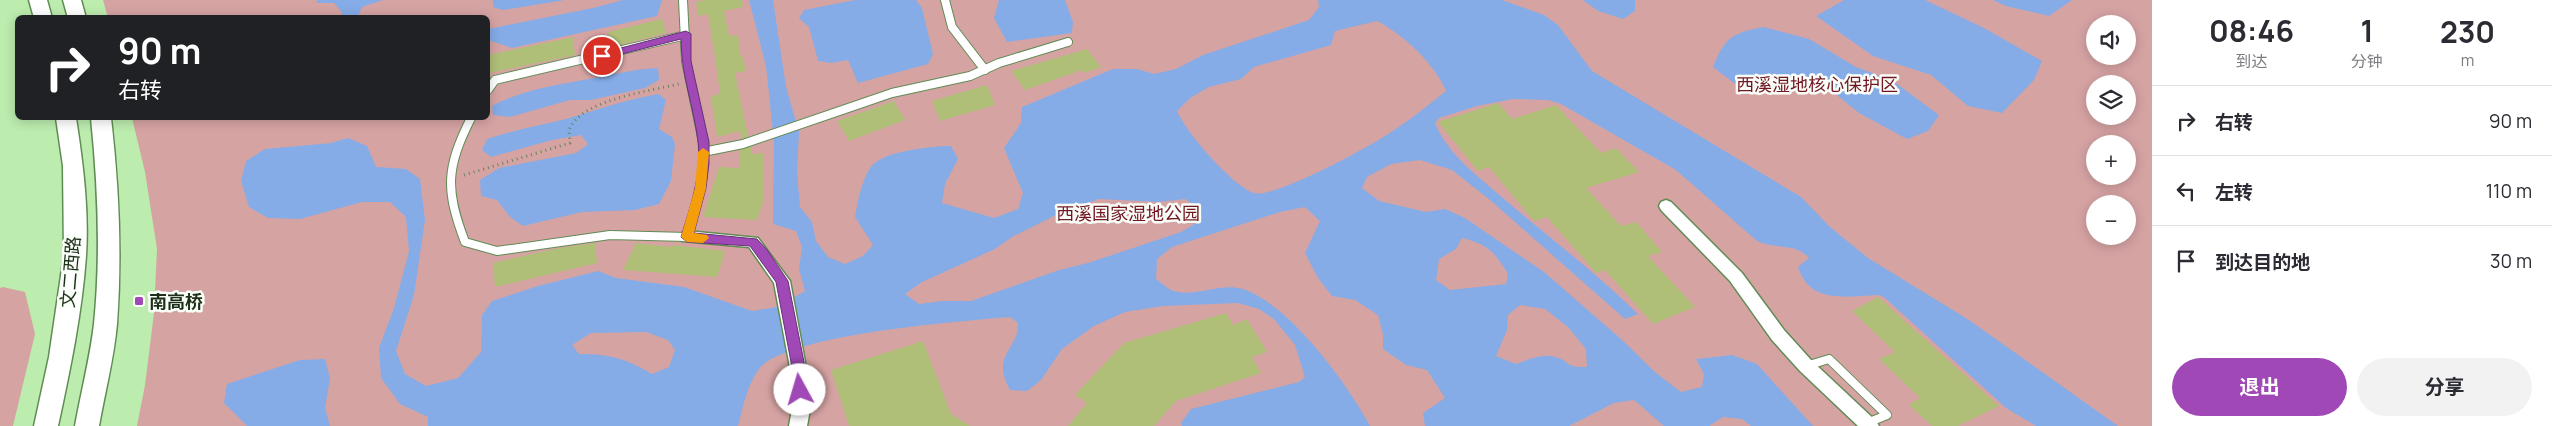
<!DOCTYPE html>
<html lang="zh">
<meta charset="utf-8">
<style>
:root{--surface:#fff;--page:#f2f2f3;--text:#2b2b33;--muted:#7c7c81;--line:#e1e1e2;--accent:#a049b6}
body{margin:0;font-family:Manrope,"Noto Sans SC",sans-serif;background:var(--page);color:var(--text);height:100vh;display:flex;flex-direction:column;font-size:19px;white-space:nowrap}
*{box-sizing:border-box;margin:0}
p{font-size:16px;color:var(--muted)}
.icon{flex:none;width:28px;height:28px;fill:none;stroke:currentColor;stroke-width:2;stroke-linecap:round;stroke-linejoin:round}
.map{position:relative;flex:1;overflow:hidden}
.drawer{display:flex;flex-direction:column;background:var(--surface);width:400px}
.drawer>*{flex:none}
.guide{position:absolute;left:15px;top:15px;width:475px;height:105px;border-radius:8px;box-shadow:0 2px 12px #0003;background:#202124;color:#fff;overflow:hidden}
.buttons{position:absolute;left:2086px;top:15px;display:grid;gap:10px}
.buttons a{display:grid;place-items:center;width:50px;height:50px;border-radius:50%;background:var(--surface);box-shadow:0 2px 12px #0003;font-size:25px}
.pin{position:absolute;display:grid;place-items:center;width:42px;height:42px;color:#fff;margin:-21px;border:2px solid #fff;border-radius:50%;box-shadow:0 1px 5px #0007}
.me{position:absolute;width:55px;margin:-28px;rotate:354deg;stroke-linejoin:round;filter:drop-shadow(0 0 4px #0008)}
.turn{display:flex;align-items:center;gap:18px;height:105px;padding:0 20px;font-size:22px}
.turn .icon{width:65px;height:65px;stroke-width:2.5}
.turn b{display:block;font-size:35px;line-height:42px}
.eta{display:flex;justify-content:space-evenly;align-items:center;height:85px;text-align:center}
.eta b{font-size:30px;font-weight:700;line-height:35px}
.button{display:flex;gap:10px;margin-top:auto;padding:10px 20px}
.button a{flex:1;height:58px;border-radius:30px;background:var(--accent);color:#fff;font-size:20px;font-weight:700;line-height:58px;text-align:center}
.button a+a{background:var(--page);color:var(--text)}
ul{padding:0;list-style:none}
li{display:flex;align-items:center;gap:15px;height:70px;padding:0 20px;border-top:1px solid var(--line)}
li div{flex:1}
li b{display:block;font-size:19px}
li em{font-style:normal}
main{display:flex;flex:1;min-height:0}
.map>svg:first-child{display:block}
.green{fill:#d6a3a3;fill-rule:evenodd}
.water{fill:#85ace7;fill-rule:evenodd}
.building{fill:#b0bf78}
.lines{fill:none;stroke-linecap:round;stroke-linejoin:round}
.lane-casing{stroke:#608c54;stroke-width:10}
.street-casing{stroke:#608c54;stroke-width:3}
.secondary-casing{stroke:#608c54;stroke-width:3}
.path{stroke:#66855d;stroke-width:3;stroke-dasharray:1 4;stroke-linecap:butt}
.lane{stroke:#fff;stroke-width:8}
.street{fill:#fff;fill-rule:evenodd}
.secondary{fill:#fff;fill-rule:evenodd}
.route{fill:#a049b6;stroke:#682f76}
.slow{fill:#f59e0b}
.poi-dot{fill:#a049b6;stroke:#f9fef8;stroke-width:2}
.labels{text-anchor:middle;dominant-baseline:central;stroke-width:5;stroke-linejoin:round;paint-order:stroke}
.park-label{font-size:18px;fill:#731623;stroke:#f9fef8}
.street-label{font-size:18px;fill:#1d2f18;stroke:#f9fef8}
.poi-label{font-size:18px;font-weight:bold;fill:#1d2f18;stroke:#f9fef8;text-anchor:start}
</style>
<main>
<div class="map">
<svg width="2152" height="426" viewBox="0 0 2152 426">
<rect width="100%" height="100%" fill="#bcecae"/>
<g class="green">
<path d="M103,0h2049v426h-2015l8,-41 9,-72 3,-64 -12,-77 -13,-54h356v-100h-380zM2095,24h33v32h-33zM2095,84h33v32h-33zM2095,144h33v32h-33zM2095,204h33v32h-33z"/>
<path d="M3,287l22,5 10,42 -22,92h-13v-138z"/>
</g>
<g class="water">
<path d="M318,0h65l-21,7 -5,11 -17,-1 2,-5 -8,-9h-18z"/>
<path d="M493,0h72l-62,10 -10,-3z"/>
<path d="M623,0h39l-5,16 -145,32 -24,-8v-11l105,-21z"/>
<path d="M749,0h24l13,87 13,45 -2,41 3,34 12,15 4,19 12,16 17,7 18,-8 10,-11 -18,-28c3,-17 6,-34 15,-49 10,-17 63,-22 81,-22l7,13 -13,25 -3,19 52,15 24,-9 5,-16 -19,-45 17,-25 1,-16 91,-38h24l17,5 22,-5 27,-14 106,-35 10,-13 -1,-7h184l42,15 14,10 34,46 209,126 29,30 38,31 101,62 149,106h-82l-30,-18 -121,-110 -6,-3c-32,1 -69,10 -81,-28l11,-9c-14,-16 -34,-8 -52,-17l-81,-71 -115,-66 -13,-4 -35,-1 -36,7 -38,12 -4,5c13,32 44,54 69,76 45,38 92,74 134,115l-13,5 -135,-119 -38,-30 -32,-10 -29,4 -24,13 -5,11 17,13 47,11 19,-3 20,9 79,54 77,67 35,34 25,19 21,-5 2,-13 -8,-15 36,-4 25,9 56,62h-62l-9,-7 -19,-2 -14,9h-45l-30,-26 -20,3 -45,23h-144l-2,-13 22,-15 -18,-28 -21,-5 -23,-16v-15l-5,-19 -23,-15 -23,-4 -14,-18 -13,-25 15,-32 -15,-14 -25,5 -108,35 -15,12 -1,20c4,3 10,8 15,11 22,9 48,-8 72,-1 47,16 104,94 127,137h-188l-1,-3 10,-14 108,-27 6,-5 -10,-32 -21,-26 -15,-10 -21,-6 -75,3 -38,6 -31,14 -32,23 -21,31 -14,11 -17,-1c-20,-36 9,-40 8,-67l-8,-6c-47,4 -224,17 -251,52 -12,16 -16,38 -21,57h-310v-9l-28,-13 -19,-26 -2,-30 15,-40 15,-57 -3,-34 -16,-15h-28l-62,17 -32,-1 -19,-11 -8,-26 5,-20 19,-12 66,-6 17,-5 19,8 9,21 30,2 14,10 5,41 -11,75 -18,56 9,23 21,12 32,-8 23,-26 1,-37 10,-14 46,-15 60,-15 18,7 68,9 68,24 25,-4 28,-16 -6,-22 3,-22 -6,-16 -23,-7 1,-82 -8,-76zM1377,21c27,14 57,42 69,70 -20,16 -40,32 -61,45 -20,13 -112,63 -131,57 -22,-7 -68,-61 -77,-82l13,-13 19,-11 32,-8 13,-12 77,-22 4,-14zM1099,199l59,3 27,-3 15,10 -2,13 -17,10 -93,31 -29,7 -88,31h-28l-24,3 -14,-10 17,-12 73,-33 17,-12 44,-22zM1462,238c25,6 33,14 46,36l-2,10 -56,6 -14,-10 3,-21 17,-10zM1520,305l25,4 23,18 18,22 1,18c-23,1 -16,-6 -32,-10 -13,-4 -27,3 -39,7l-20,-8 11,-26 1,-15zM646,332l22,8 7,10 -6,17 -17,7c-24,-15 -45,-21 -73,-20l-7,-9 19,-12z"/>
<path d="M855,0h61l6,8 11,46 -5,10 -70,19 -10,-23 -17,3 -13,-2 -9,-34 -10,-9 5,-8z"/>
<path d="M999,0h66l8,22 -1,11 -65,9 -13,-24z"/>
<path d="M1583,0h52v11l-12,8 -25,-8z"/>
<path d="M1844,0h81l59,28 58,33 -8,19 -32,33 -34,-7 -37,-31 -58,-19 -57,-40z"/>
<path d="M1993,0h79l-23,16 -43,-10z"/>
<path d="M1764,27l45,12 47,28 37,14 46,34 -11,16 -21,8 -48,-26 -31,-25 -33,3 -61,-8 -21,-16c12,-30 19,-34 51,-40z"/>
<path d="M658,68l1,12 -14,8 -54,12h-21l-60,17 -17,-2 -1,-9c29,-16 65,-21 97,-27 23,-4 45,-10 69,-11z"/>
<path d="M659,94l7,6 -7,29 13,8 3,7 -4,37 -12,23 -24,6 -53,2 -59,14 -13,-9 -13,-17 -16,-4 -1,-16 19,-12 77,-15 12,-9 -7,-9 -29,5 -61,17 -9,-7 5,-11c26,-9 52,-13 79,-20 31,-9 61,-20 93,-25z"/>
<path d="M325,359l5,19 -5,30 5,18h-83l-23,-23 3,-19 73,-24z"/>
</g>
<g class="building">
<path d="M705,0h37l1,7 -19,4 5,25 9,-1 2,20h2l4,16 -11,2 13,63 -6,3 -2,-8 -23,6 -6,-41 9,-2 -5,-37 -7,-43 -10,2 -2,-14z"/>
<path d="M662,19l4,14 -54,14 -4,-15z"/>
<path d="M573,37l2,18 -85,18 -2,-18z"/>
<path d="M1087,49l14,18 -17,6 -2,-3 -57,20 -14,-19z"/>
<path d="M987,85l8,20 -55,16 -8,-20z"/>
<path d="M894,101l11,19 -56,21 -12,-20z"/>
<path d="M1498,103l14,16 44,-14 45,48 15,-5 23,24 -53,16 35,38 15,-4 26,30 -14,4 47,51 -42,17 -48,-54 -9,3 -49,-56 -13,4 -45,-54 -11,4 -40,-49z"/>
<path d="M751,147l1,7 12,-1 -1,49 -6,18 -54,-3 16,-50 20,1v-18z"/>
<path d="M595,243l2,20 -102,24 -2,-24 61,-14z"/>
<path d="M636,243l36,4 1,-2 52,6 -8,26 -94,-7z"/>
<path d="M1878,297l121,109 -41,20h-26l-23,-21 11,-7 -41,-39 16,-7 -43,-41z"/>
<path d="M1226,313l7,12 14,-6 20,33 -15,5 9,16 -85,28 -22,25h-86l19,-23 -12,-8 49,-52z"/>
<path d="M923,341l28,73 19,12h-121l-18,-56z"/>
</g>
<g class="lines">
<g class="lane-casing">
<g id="lane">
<path d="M945,0l7,27 33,43"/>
<path d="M488,90l7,-10 191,-45"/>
<path d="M471,118c-25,50 -26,71 -6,124l32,9 113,-16 77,2 14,-49 3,-25 -1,-21 -17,-81 -3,-61"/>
<path d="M703,152l40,-8 149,-51 78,-17 29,-13 69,-21"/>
<path d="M1806,366l23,-7 58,56 -20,8"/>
</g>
</g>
<g class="street-casing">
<g id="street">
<path d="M1666,200l5,2 71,71 42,57 28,31 64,60 3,5h-21l-58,-55 -28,-31 -42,-59 -69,-71 -2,-4 2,-4z"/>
<path d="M687,231l71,7 32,43 15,81 6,42 -4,22h-18l4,-22 -4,-42 -15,-79 -25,-36 -67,-6 -3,-4 3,-4z"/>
</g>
</g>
<g class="secondary-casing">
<g id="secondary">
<path d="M29,0h18l5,18h-18z"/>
<path d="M63,0h18l5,18h-18z"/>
<path d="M56,118h20c7,45 13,92 10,138 -4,57 -16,114 -28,170h-24l15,-69 15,-102 -1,-89z"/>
<path d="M91,118h20c8,69 11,137 6,206 -3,34 -12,68 -18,102h-24c6,-34 15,-68 19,-102 7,-69 4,-137 -3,-206z"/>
</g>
</g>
<path class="path" d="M464,175l106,-32c0,-5 -2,-11 0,-15 14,-29 81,-37 109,-44"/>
<use href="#lane" class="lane"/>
<use href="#street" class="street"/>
<use href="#secondary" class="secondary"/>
</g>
<path class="route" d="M686,31l5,3v27l18,81v21l-3,25 -12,45 63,6 11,12 20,30 16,81 3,28 -7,6 -6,-6 -3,-28 -15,-80 -26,-36 -63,-4 -6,-5c9,-30 21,-62 17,-95 -4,-35 -17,-67 -17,-103l-79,20 -5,-3 1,-2z"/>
<path class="slow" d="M703,148l6,4 -3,36 -12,45 13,2 2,3 -6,5 -16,-1 -6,-5 14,-49 3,-36z"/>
<rect class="poi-dot" x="134" y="296" width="10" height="10" rx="2.5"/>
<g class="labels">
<g class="park-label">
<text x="1817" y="84">西溪湿地核心保护区</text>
<text x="1128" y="213">西溪国家湿地公园</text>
</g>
<g class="street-label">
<text transform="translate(70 272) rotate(-85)">文二西路</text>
</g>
<g class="poi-label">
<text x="149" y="301">南高桥</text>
</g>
</g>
</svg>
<div class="buttons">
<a><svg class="icon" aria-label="sound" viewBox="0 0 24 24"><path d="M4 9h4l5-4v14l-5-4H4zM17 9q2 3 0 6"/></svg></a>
<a><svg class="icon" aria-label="layers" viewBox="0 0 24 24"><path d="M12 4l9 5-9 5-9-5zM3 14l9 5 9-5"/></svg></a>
<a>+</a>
<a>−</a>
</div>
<div class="pin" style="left:602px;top:56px;background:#d93025"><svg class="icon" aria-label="arrive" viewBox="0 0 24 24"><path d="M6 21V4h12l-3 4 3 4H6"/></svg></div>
<svg class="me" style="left:800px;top:390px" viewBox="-20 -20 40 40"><circle r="19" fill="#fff"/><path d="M0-13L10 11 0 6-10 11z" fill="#a049b6"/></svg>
<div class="guide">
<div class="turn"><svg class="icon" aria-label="right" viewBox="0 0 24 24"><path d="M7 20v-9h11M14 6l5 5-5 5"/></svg><div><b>90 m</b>右转</div></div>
</div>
</div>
<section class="drawer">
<div class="eta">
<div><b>08:46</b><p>到达</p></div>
<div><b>1</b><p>分钟</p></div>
<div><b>230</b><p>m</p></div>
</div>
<ul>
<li><svg class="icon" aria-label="right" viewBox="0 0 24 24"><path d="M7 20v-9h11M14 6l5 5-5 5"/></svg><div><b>右转</b></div><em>90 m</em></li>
<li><svg class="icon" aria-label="left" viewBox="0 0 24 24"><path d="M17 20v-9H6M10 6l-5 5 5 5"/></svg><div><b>左转</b></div><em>110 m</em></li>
<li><svg class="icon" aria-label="arrive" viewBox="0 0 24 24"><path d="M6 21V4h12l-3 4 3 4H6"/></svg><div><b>到达目的地</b></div><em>30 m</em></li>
</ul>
<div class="button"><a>退出</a><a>分享</a></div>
</section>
</main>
